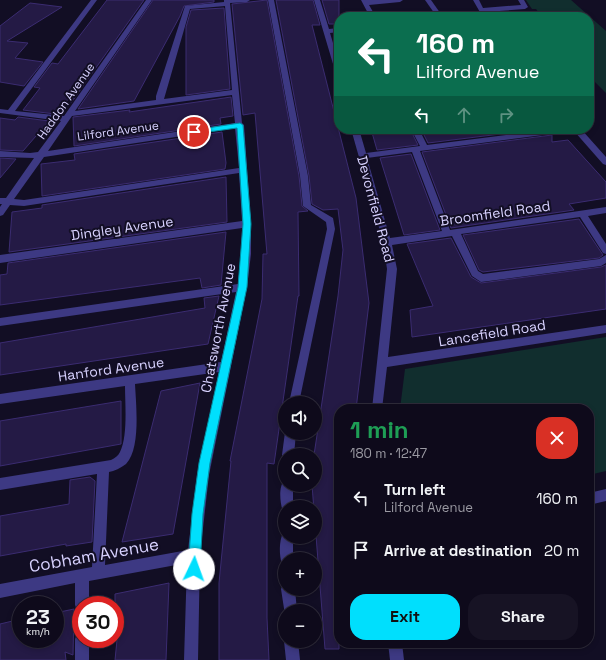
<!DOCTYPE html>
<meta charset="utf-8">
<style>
:root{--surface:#0e0a1b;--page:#171324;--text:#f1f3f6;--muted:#9b9aa3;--line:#2e2b3a;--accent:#00dffd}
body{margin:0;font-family:"Space Grotesk",sans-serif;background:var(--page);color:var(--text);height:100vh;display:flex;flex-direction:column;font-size:15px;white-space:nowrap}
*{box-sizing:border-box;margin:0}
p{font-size:13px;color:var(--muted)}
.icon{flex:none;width:22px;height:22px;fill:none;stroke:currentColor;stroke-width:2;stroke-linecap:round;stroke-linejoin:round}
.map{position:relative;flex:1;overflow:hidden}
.panel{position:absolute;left:334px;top:404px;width:260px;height:244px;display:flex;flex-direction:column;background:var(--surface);border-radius:16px;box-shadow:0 2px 6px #0003,0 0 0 1px var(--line)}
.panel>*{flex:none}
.hud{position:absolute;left:334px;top:12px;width:260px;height:122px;border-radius:16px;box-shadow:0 2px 6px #0003,0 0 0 1px var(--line);background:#0b6e4f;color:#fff;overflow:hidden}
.fabs{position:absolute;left:278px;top:396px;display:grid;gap:8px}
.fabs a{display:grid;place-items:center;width:44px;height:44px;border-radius:50%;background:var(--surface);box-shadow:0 2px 6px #0003,0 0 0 1px var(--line);font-size:20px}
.speed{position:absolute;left:12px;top:596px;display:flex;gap:8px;font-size:20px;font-weight:700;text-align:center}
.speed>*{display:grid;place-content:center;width:52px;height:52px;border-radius:50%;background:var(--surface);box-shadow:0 2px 6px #0003,0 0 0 1px var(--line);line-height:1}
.speed small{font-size:10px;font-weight:400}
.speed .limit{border:6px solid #d22;background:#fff;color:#111}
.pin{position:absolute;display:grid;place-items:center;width:34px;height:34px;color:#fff;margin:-17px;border:2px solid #fff;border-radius:50%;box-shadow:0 1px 4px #0007}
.me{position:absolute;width:44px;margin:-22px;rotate:3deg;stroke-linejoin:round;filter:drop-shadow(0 0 3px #0008)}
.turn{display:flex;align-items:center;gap:14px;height:84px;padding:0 16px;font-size:18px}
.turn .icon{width:52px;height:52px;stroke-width:2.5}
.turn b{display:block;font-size:28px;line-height:34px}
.lanes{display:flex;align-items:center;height:38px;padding:0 16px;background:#0003;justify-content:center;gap:20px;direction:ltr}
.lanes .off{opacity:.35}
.round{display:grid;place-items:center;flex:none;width:42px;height:42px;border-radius:16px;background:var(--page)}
.overview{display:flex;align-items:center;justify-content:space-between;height:68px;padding:0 16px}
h1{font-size:24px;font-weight:700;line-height:30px;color:#1e9e55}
.cta{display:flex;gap:8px;margin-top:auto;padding:8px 16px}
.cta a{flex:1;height:46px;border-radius:16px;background:var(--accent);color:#111;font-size:16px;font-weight:700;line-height:46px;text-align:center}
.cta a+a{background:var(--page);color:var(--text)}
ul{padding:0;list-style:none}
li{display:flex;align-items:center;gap:12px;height:52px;padding:0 16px}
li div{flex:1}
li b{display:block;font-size:15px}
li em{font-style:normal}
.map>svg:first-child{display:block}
.green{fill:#112e2e}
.building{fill:#241a45;stroke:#3b2c71}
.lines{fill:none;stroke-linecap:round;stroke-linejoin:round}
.minor{fill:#3d3983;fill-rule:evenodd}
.route{fill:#00dffd;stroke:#0091a4}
.labels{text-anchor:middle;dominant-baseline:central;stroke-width:4;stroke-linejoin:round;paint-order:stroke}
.far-street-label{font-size:12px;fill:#d8d2ff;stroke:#120e24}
.street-label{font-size:14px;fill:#d8d2ff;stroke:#120e24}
.near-street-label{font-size:17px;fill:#d8d2ff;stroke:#120e24}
</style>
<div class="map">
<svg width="606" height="660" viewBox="0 0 606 660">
<rect width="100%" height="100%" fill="#120e24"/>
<g class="green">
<path d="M526,0h45l35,31v62l-17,-17v-59h-47l-6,-8h-4z"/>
<path d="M606,337v134l-17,4v-66h-189l5,-40z"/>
</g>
<g class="building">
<path d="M107,0h37l-73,103v-7l-16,18 -32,-4 17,-22 -6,-1 18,-24 6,1z"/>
<path d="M153,0h61v2l-30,4 -4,10 -46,85 -56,8z"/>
<path d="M267,0l32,176 3,30 6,5 -10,1 1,84h-1l-24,168 -7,-1v155l2,42h-50v-77l12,-122h-1l32,-162 1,-45h4l-12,-141 -12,2 -11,-111z"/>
<path d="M276,0h37l7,25h-8l44,173 13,105 -13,106h-17v240h-14l-13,-164h3l-1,-30 24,-159 5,-46 -5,-41 -15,1 -11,-6 -3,-28z"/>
<path d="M322,0h17v24h-10z"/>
<path d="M30,3l32,4 -55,34 21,2 -13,15 28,4 -19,24 -24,-4v-56z"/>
<path d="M224,8l6,81 -44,6v-68l5,-17z"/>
<path d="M231,97l2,19 -13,2 1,6 -147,22 -1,-29 57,-7 -1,2z"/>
<path d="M18,117l31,4 -26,30 -23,-1v-32l15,2z"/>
<path d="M371,129h39l8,16 -41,5z"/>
<path d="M421,129h120l-113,14z"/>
<path d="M222,132l4,31 -1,6 -183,27 -1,-32 34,-4 -1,-6z"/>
<path d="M552,135v7l16,-2 38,42v16l-37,6 5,6 -123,18 -29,-76z"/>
<path d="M411,154l29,76 -36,5 -24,-77z"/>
<path d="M0,158l16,1 -16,19z"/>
<path d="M226,177l1,45 -218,30 3,-40 30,-4v-3z"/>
<path d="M579,219l24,36 -4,3 -116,14 -4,-2 -16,-35z"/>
<path d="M226,232l-5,53 -19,3 -2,-10 -200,27v-30l7,-1 1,-11z"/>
<path d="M451,238l20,39 10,6 120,-16 5,-2v44l-194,28 -2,-27 23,-4 -26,-62z"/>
<path d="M219,296l-11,48 -208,31v-32l205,-35 -1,-10z"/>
<path d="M200,383l-27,151 -51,8 39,-151z"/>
<path d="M121,401v43l-121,22v-45z"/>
<path d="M90,477l5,4 -3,61 -26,4v-2l-66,12v-40l69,-12 1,-24z"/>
<path d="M169,583l-3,77h-51l4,-40 -4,-1v-25z"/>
<path d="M74,609l-1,46 -8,-3 1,8h-66v-36l21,-5v20h34v-26z"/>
</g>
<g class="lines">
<g class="minor">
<path d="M91,0h6l-82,111 49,5 82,-116h6l-77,111 81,-11v-4l29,-90 39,-4v-2h26l-3,2 -17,1 12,120 2,2 7,99v30l-4,33 -38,188 -9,80 -2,105h-14l3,-97 -98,18v24h-8v6l-4,-1 -2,-5v-22l-75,15v-14l92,-17 5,-93 -97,16v-12l111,-18c4,-2 7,-4 9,-8 8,-16 5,-48 5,-66l-125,18v-10l221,-32 15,-70 -236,34v-8l238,-34 3,-30 1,-26 -242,35v-8l242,-34 -3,-48 -215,33 -14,-1 -7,10 -3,1v-9l2,-3h-2v-6h6l28,-40 -34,-1v-6l30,2 8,-1 23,-31 -61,-8v-4l8,1zM225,6l7,84 -68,9 26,-90zM232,95l3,28 -187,28 24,-35zM235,128l4,40 -215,32 -10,-1 30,-42zM219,372l-22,103 -9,75 -83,15 4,-93c5,-1 12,-4 17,-8 15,-15 10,-60 9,-80z"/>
<path d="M268,0h6l34,176 3,29 22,13 2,11 -36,174h-10l38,-174 -1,-7 -23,-16 -3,-30z"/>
<path d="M314,0h6l9,29 10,-1v4l-9,1 9,30v13l-3,-2z"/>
<path d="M361,0h42l-3,2 -31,3 7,12h-6z"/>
<path d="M425,0h6l12,17h-6z"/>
<path d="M473,0h6l4,8 38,-3 -3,-5h6l4,7 -3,2 -40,3 3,5h-19l12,-3z"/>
<path d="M351,129h8l7,24 54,-7 -9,-17h8l8,16 126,-16h28l25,28v8l-3,-1 -29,-33 -154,20 30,79 156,-23v6l-18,3 18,28v10l-3,-1 -23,-36 -119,17 17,37 5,3 116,-15 7,-4v8l-5,3 -120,16 -9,-6 -20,-40 -60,9 5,24 -9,88 218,-32v8l-219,34 -5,42h-10l15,-140 -4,-27zM412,152l30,79 -52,7 -23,-80z"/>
<path d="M285,432v1h11l-2,22h-9v4l-3,-4z"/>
<path d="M285,480v5h8v22h-8v5l-2,-1c-3,-7 -5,-26 2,-31z"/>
<path d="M606,489v12l-17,4v-12z"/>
<path d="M285,532v5h8v22h-8v6l-3,-1c-3,-9 -3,-23 1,-31z"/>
<path d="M283,584h2v5h10l2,22h-12v4l-4,-26z"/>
<path d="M81,633v6h8v21h-14v-21l2,-5z"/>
<path d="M285,639v2h13l2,19h-14l-2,-19z"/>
<path d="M388,643h14l2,17h-14z"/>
</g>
</g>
<path class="route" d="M240,123l3,2 8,99 -4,63 -37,176 -7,51 -3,55 -2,4 -4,2 -4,-2 -2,-4 4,-55 7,-51 39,-176 5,-63 -6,-96 -43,6 -3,-2 3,-2z"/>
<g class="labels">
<g class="far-street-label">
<text transform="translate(66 101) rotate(-55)">Haddon Avenue</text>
<text transform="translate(118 131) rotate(-8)">Lilford Avenue</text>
</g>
<g class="street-label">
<text transform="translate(376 209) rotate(75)">Devonfield Road</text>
<text transform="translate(495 213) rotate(-8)">Broomfield Road</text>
<text transform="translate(122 228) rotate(-8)">Dingley Avenue</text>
<text transform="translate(218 328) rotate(-79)">Chatsworth Avenue</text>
<text transform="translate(492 333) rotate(-9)">Lancefield Road</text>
<text transform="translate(111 369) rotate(-8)">Hanford Avenue</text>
</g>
<g class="near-street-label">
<text transform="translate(94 555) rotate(-10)">Cobham Avenue</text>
</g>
</g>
</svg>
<div class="fabs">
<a><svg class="icon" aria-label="sound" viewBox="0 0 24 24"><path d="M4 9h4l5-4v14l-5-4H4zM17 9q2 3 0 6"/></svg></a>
<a><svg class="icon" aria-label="search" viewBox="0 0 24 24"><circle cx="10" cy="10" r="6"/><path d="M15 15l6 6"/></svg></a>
<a><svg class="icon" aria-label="layers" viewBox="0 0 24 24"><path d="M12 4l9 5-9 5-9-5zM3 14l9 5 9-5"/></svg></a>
<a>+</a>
<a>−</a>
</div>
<div class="speed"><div>23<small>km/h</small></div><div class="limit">30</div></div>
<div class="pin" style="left:194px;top:132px;background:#d93025"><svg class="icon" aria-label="arrive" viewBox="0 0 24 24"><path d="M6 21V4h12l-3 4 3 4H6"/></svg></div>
<svg class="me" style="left:194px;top:569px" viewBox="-20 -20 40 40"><circle r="19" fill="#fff"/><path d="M0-13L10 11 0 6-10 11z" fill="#00dffd"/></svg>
<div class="hud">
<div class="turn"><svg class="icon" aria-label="left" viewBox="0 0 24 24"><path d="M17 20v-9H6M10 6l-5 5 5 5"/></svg><div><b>160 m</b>Lilford Avenue</div></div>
<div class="lanes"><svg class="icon" aria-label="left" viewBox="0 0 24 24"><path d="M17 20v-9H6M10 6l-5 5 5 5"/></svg><svg class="icon off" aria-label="ahead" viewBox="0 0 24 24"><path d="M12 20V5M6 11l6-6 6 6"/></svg><svg class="icon off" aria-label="right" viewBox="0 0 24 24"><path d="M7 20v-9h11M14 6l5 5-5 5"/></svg></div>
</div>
<section class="panel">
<div class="overview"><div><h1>1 min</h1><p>180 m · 12:47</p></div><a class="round" style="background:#d93025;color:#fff"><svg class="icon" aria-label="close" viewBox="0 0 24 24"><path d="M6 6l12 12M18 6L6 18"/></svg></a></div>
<ul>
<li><svg class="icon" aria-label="left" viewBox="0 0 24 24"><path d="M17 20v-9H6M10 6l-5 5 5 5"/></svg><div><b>Turn left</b><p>Lilford Avenue</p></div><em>160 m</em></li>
<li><svg class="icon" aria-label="arrive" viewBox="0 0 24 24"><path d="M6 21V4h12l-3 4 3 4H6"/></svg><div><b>Arrive at destination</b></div><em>20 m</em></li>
</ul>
<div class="cta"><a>Exit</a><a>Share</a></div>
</section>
</div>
